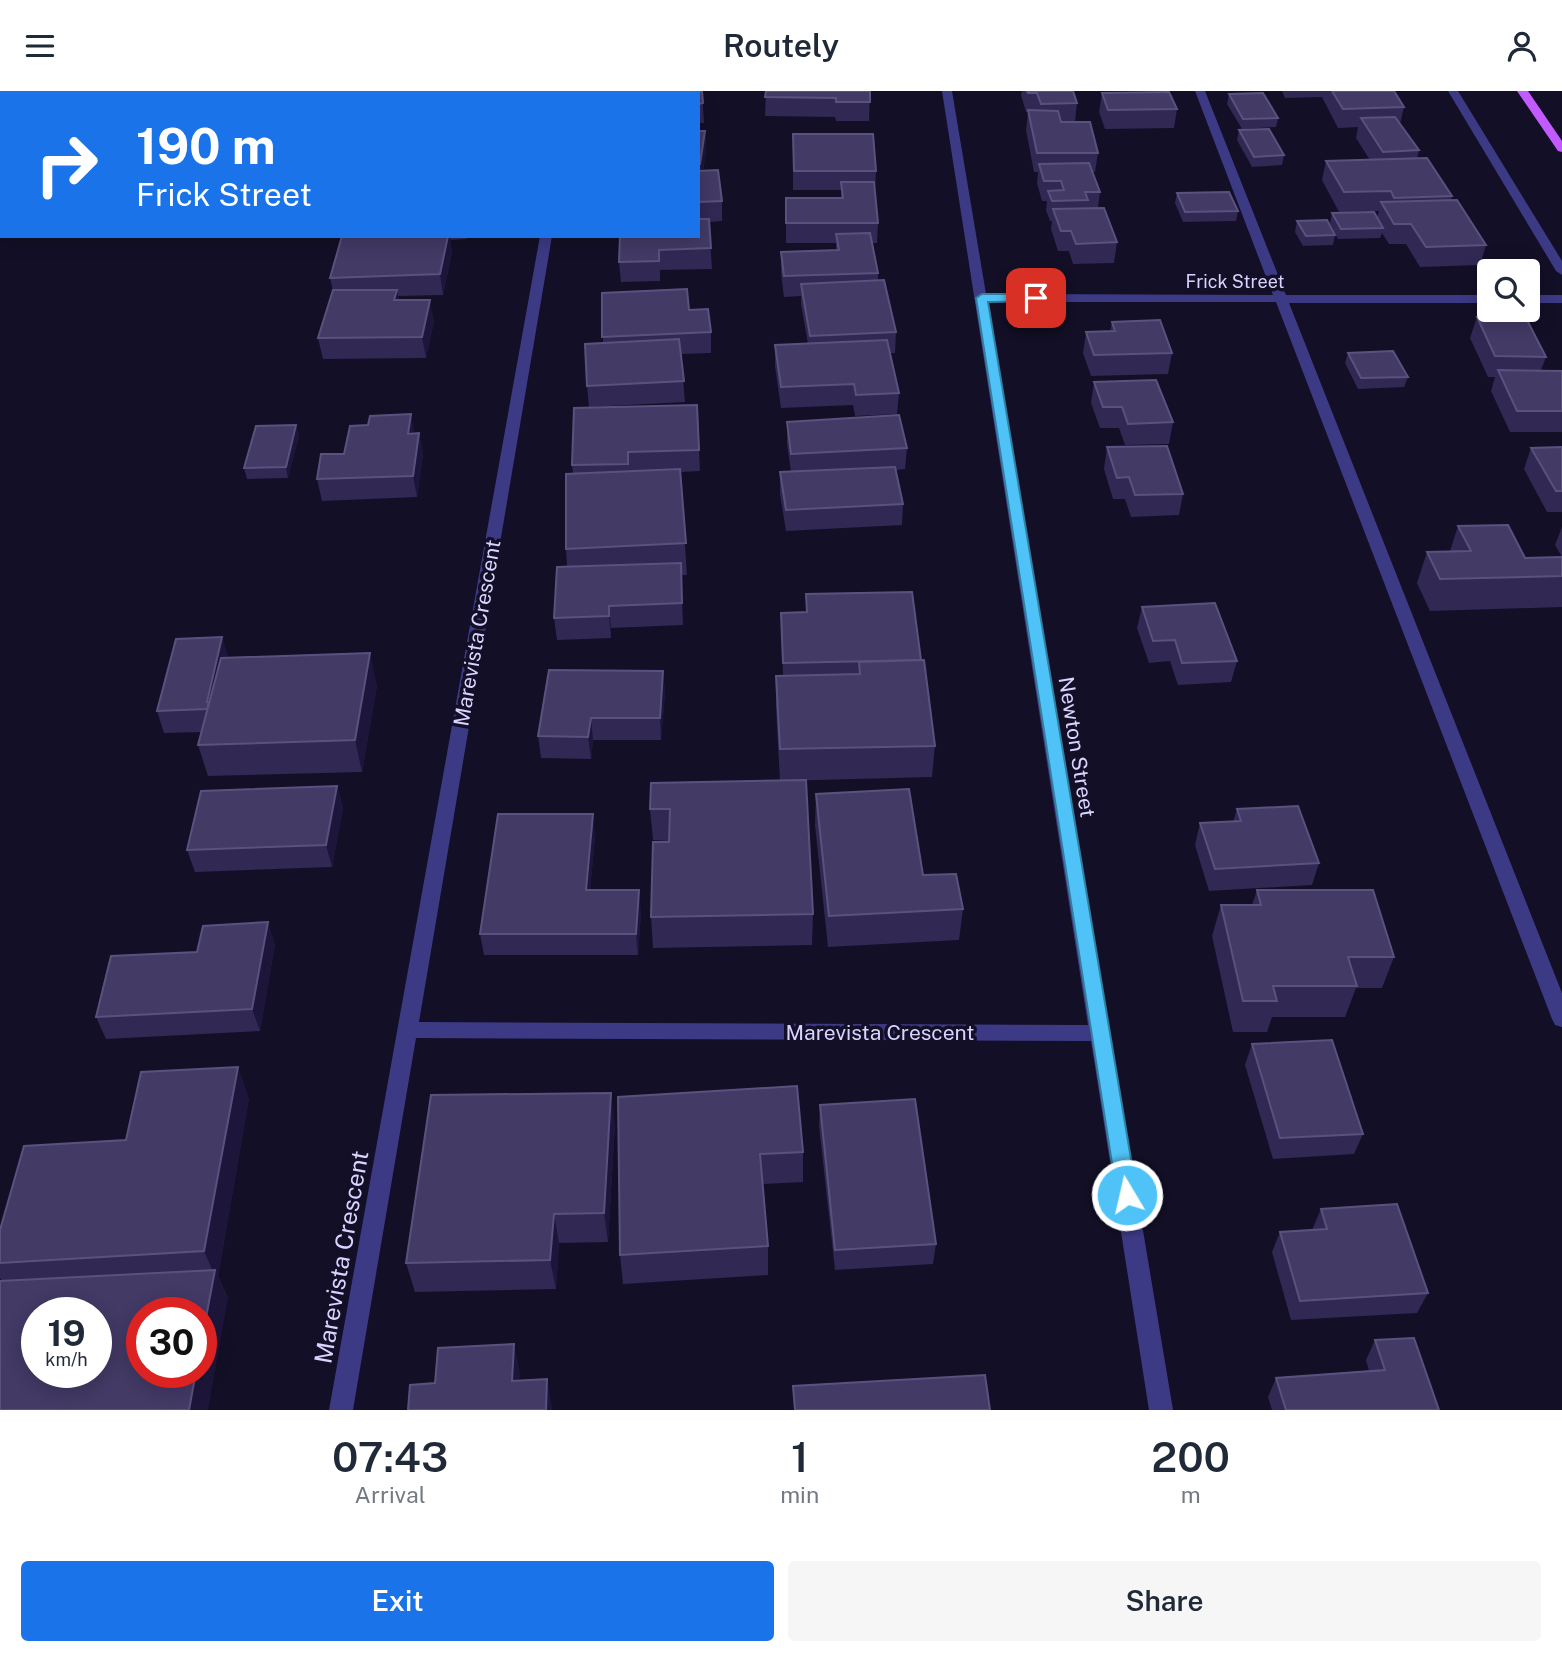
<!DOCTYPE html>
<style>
:root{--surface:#fff;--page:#f6f6f7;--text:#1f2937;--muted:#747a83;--accent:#1a73e8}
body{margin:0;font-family:"Public Sans",sans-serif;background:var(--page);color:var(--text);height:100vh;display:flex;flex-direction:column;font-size:26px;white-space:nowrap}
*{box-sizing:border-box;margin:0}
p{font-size:23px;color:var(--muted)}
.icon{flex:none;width:38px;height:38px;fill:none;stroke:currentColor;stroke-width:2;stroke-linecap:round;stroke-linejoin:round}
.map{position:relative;height:1319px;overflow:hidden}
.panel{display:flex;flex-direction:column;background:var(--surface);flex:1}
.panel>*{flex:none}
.guide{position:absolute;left:0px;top:0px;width:700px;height:147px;box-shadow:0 4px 18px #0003;background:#1a73e8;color:#fff;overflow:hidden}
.fabs{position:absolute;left:1477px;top:168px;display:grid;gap:14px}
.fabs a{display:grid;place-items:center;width:63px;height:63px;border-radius:7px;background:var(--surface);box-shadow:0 4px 18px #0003;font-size:35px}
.speed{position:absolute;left:21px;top:1206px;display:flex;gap:14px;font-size:35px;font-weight:700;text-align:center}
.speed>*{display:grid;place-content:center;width:91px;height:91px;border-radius:50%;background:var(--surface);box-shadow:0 4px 18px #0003;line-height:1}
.speed small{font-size:18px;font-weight:400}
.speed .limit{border:10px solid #d22;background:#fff;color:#111}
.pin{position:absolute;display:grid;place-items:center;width:60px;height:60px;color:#fff;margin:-30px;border-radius:14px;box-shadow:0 4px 10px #0006}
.me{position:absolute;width:77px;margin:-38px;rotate:351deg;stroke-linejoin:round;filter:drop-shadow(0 0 5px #0008)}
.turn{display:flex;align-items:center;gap:24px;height:147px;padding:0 21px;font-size:32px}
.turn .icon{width:91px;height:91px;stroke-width:2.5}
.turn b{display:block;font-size:49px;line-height:60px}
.eta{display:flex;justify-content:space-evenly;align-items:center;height:119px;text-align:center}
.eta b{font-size:42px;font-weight:600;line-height:49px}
.cta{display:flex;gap:14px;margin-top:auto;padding:14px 21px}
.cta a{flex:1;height:80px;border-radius:7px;background:var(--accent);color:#fff;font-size:28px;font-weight:600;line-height:80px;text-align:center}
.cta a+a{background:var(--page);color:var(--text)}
header{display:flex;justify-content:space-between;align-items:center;height:91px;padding:0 21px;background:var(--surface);font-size:32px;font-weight:600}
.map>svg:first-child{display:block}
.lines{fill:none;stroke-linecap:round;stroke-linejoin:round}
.minor{fill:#3d3a85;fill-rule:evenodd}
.major{fill:#c25bff;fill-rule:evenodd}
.wall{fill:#312854}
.shaded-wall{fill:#1d163a}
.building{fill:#433a66;stroke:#5a527e;stroke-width:2;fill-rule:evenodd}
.route{fill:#4fc3f7;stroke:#337fa1;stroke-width:2}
.labels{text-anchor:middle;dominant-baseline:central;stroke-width:7;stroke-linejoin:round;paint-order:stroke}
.far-street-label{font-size:18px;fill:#d9d4ff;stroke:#130f26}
.street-label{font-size:21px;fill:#d9d4ff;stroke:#130f26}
.near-street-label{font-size:24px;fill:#d9d4ff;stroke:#130f26}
</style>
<header><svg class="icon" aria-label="menu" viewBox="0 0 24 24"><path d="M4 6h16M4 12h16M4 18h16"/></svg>Routely<svg class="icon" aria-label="person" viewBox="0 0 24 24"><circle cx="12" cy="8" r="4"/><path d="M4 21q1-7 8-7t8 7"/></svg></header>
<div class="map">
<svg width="1562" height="1319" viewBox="0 0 1562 1319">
<rect width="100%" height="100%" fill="#130f26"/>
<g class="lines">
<g class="minor">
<path d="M566,0h10l1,2h-12z"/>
<path d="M942,0h10l34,203 287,1 -78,-204h10l81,204h203v8h-200l273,690v34l-7,-2 -3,-6 -276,-717h-288l185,1108h-24l-58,-369 -675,-3 -63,372h-24l211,-1174h12l-133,786 669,3z"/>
<path d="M1448,0h10l104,170v14l-6,-4z"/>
<rect x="1528" y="204" width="34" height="8"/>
</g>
<path class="major" d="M1517,0h11l34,50v11l-4,-1z"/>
</g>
<g class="wall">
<path d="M417,0h88l-1,2h-87z"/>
<path d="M702,0l2,32h-6v-30z"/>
<path d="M766,0h104l-1,30h-33l-1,-4 -70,-1z"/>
<path d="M1022,0h51l4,12 -2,19 23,31 -3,19h-2l7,20 -2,16 19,34 -3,21 -41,1 -4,-13h-11l-7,-22 1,-8h-2l-4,-11 1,-9h-5l-5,-18 1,-11h-4l-8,-42 2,-18h-2l-5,-17z"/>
<path d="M1282,0h112l10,16 -4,17 19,26 -2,9 35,37 -1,4 35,45 -6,20 -60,2 -14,-23h-17l-7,-11 -2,5 -42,1 -8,-16 2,-10 45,4 2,-6 -40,1 -17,-32 4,-19 44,-1 -14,-22 2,-11 -20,1 -16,-31 -37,1z"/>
<path d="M1102,2l75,16 -3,19 -69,1 -6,-17z"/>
<path d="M1229,3l49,24 -2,9 -34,2 -15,-25z"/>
<path d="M1239,39l45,25 -2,10 -30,2 -15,-27z"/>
<path d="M698,40h7l1,20 -3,20 19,30v20l-13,1 3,47 -52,1v11l-39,1 -2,-20 79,-26z"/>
<path d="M793,43l83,37 -1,19 3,33 -1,20h-5l6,30v7l18,52 -1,21h-5l9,40 -2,21 -42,2 -2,-11 -72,3 -6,-42v-21l33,-1 -7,-40v-8l-17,1 -3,-24v-21l55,-2v-7h-50v-45h55v-8h-48z"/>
<path d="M1177,102l61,18 -2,10 -53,1 -8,-19z"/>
<path d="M1297,130l38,14 -2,10 -30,1 -8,-14z"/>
<path d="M342,145h125v3l-17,1 2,12 -9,43 -45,1 1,4 35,21 -8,37 -103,1 -5,-21 15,-47 -3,-13z"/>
<path d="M602,202l87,17 22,22v21l-30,1 4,48 -96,5 -2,-21 16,-43z"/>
<path d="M1477,226l69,40 -5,13 21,1v61h-52l-19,-41 4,-14h-7l-18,-39z"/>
<path d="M1112,231l60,31 -4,21 -77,2 -8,-23 3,-21 24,-1z"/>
<path d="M1348,262l60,24 -4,10 -46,2 -13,-26z"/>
<path d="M1094,291l79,40 -4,22 -44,1 -6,-17h-19l-9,-25z"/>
<path d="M697,314l3,66 -20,1 7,103h-6l2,50 -72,3v10l-54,2 -3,-22 13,-51 -1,-18 7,-75 -1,-9z"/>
<path d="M787,331l120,26 -2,21 -9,1 7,34 -1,21 -116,6 -6,-37v-22h11l-4,-29z"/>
<path d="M296,334l3,10 -11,43 -41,1 -3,-11z"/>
<path d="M414,342h5l4,21 -6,43 -95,4 -5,-22 27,-25z"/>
<path d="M1107,356l76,47 -4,21 -48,2 -6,-18h-12l-9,-30z"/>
<path d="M1562,356v65h-15l-23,-43 7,-21z"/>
<path d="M1458,435l67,32 37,-1v50l-132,4 -13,-28 10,-31 23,-1z"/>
<path d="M1562,436v30l-7,-12z"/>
<path d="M806,503l115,66 14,86 -3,31 -152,4 -4,-73v-32h7l-2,-63 25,-1z"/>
<path d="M1142,516l95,54 -6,21 -53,3 -8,-24 -21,2 -12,-35z"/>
<path d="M222,546l6,20 149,28 -15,87 -154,4 -10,-31 4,-13 -38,1 -7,-22z"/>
<path d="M663,580l2,22 -4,47h-68l-2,19 -50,-1 -3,-22z"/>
<path d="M651,692l162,131 -1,31 -159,3 -2,-31 18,-76 -16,-1 -3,-31z"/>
<path d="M337,695l6,22 -11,59 -137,5 -8,-22z"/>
<path d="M816,703l107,81 40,34 -4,31 -131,7 -13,-122z"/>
<path d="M1237,718l82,54 -7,22 -103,6 -14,-46 5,-22 33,-1z"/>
<path d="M595,745l-5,54 51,22 -3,43h-154l-4,-21z"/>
<path d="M1257,799l137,67 -12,31h-26l-11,29h-73l-5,15h-34l-21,-96 9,-31h31z"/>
<path d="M275,853l-15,87 -154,8 -10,-22 101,-65z"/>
<path d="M1252,953l111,90 -9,20 -81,5 -28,-94z"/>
<path d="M618,1006l185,55v30l-40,2 5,62v29l-145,9 -3,-29z"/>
<path d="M249,1007l-31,178 10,22 -226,-17 -2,-3v-48l126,-90z"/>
<path d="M820,1014l116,139 -3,20 -98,6 -16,-144z"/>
<path d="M615,1032l-7,119 -49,1 -3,46 -141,3 -9,-29z"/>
<path d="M1321,1118l107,84 -11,20 -126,7 -19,-68 8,-20 32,-2z"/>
<path d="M1375,1249l64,70h-167l-4,-13 8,-19 93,-7 -3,-11z"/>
</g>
<g class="shaded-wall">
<path d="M705,40l1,20 -5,33 -1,-20z"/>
<path d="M448,145h2l2,16 -9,43 -3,-21z"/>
<path d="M397,199l4,20 -7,-10z"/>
<path d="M430,209l4,21 -8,37 -4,-21z"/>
<path d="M411,323l4,22 -7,-2z"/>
<path d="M296,334l3,10 -11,43 -2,-11z"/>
<path d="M419,342l4,21 -6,43 -4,-21z"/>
<path d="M609,515l2,22v10l-2,-22z"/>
<path d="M222,546l7,22 -14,58 -8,-15z"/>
<path d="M370,562l7,32 -15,87 -7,-32z"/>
<path d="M663,580l2,22 -4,47 -1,-22z"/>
<path d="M591,627l2,22 -2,19 -3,-22z"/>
<path d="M337,695l6,22 -11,59 -6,-22z"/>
<path d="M593,723l2,22 -7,76 -2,-22z"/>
<path d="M639,799l2,22 -3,43 -2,-21z"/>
<path d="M268,831l7,22 -15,87 -8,-22z"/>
<path d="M238,976l11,31 -31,178 10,22 -20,112h-19l7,-38h5v-28l13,-70 -10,-23z"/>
<path d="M611,1002l4,30 -7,119 -4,-29z"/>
<path d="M554,1123l5,29 -3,46 -6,-29z"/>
<path d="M514,1253l6,28 -1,36 -7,-27z"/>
<path d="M547,1288l5,28v3h-6z"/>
</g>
<g class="building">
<path d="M621,0h81l1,12 -5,1v-11h-77z"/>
<path d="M766,0h104v11h-34v-4l-71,-1z"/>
<path d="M1027,0h46l4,12 -36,1 -4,-11h-9z"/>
<path d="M1332,0h62l10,16 -61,2z"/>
<path d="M1169,1l8,17 -69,1 -6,-17z"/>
<path d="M1263,2l15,25 -35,1 -14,-25z"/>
<path d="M1028,19l30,1 3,11h29l8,31h-61z"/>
<path d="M1395,26l24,33 -36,2 -22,-34z"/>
<path d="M1269,38l15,26 -30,2 -15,-27z"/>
<path d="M698,40h7l-5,33h-2z"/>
<path d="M793,43h80l3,37h-82z"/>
<path d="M1427,67l25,38 -58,2 -3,-7 -47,1 -18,-31z"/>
<path d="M1089,72l11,29h-15l3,8 -36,1 -4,-10 16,-1 -3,-9h-17l-5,-17z"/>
<path d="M718,79l4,31 -24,1v-31z"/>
<path d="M841,91h33l4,41h-92v-25h57z"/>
<path d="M1229,101l9,19 -53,1 -8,-19z"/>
<path d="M1457,109l29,45 -60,2 -15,-23h-17l-13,-22z"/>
<path d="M1104,117l13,34 -41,2 -5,-13h-10l-8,-22z"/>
<path d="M1374,121l9,16 -42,1 -9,-16z"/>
<path d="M698,128h11l2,29 -52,2v11l-40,1 1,-26h78z"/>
<path d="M1327,129l8,15 -29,1 -9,-15z"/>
<path d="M870,142l8,40 -94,3 -3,-24 58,-2 -3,-16z"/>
<path d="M342,145h106l-8,38 -110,4z"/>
<path d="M884,189l12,52 -86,4 -9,-52z"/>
<path d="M687,198l2,21 19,-1 3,23 -109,5v-44z"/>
<path d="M333,199h64l-3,10h36l-8,37 -104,1z"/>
<path d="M1477,226l49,1 20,39 -51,-1z"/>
<path d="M1160,229l12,33 -78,2 -8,-23 29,-1 -3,-9z"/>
<path d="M679,248l5,42 -97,5 -2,-42z"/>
<path d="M887,249l12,53 -43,2 -2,-11 -73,3 -6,-42z"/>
<path d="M1393,260l15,26 -47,1 -13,-25z"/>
<path d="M1498,279l64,1v40h-45z"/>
<path d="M1156,289l17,42 -45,2 -6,-17h-19l-9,-25z"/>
<path d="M697,314l2,45 -71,2v12l-56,1 2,-57z"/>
<path d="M411,323l-3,20 11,-1 -6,43 -96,3 4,-25h23l6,-28 18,-1 2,-9z"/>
<path d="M899,324l8,33 -116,6 -4,-32z"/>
<path d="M296,334l-10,42 -42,1 12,-42z"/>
<path d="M1167,355l16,48 -48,1 -6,-18 -12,1 -10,-31z"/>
<path d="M1562,356v44h-6l-25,-43z"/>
<path d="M895,376l8,37 -117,6 -6,-38z"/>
<path d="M680,378l6,74 -120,6v-75z"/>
<path d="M1508,434l17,33 37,-1v19l-122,3 -13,-27 44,-1 -13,-25z"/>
<path d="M681,472l1,40 -73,3v10l-55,2 3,-51z"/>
<path d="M912,501l9,68 -138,3 -2,-50 26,-1 -1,-18z"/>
<path d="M1215,512l22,58 -55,2 -7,-23 -22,1 -11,-34z"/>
<path d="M222,546l-15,65h2l-2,7 -50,2 19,-72z"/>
<path d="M370,562l-15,87 -157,5 23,-87z"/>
<path d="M924,569l11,86 -155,3 -4,-73 84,-2 -1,-12z"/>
<path d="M549,579l114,1 -3,47h-69l-3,19 -50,-1z"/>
<path d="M806,689l7,134 -162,3 2,-75h16l1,-33h-20l1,-26z"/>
<path d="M337,695l-11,59 -139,5 14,-59z"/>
<path d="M909,698l14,86 33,-1 7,35 -134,7 -13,-122z"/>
<path d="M1298,715l21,57 -104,6 -15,-46 41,-2 -4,-12z"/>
<path d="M498,723h95l-7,76h53l-3,44h-156z"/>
<path d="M1257,799h116l21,67h-46l9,29h-84l4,15h-34l-22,-96h40z"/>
<path d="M268,831l-16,87 -156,8 15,-61 86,-4 6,-26z"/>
<path d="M1332,949l31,94 -83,4 -28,-94z"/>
<path d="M238,976l-34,184 -204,12v-33l24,-84 102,-6 15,-68z"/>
<path d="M797,995l6,66 -43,2 8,92 -148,9 -2,-158z"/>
<path d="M611,1002l-7,120 -50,1 -4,46 -144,3 25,-168z"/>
<path d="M915,1008l21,145 -101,6 -15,-145z"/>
<path d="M1397,1113l31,89 -128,8 -20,-69 47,-3 -6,-20z"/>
<path d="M215,1179l-14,74v-31h-59v59h54l-7,38h-189v-129zM37,1222h59v59h-59z"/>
<path d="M1414,1247l25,72h-153l-10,-32 109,-8 -10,-30z"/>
<path d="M514,1253l-2,37 35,-2 -1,31h-138l2,-25 25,-2 3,-35z"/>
<path d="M985,1284l5,35h-195l-2,-24z"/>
</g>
<path class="route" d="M1036,203l6,4 -1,3 -53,1 149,893 -3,6 -7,2 -7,-2 -3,-6 -141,-897 6,-4z"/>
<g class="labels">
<g class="far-street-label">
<text x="1235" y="190">Frick Street</text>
</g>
<g class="street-label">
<text transform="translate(477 542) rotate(-80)">Marevista Crescent</text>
<text transform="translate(1077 656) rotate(81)">Newton Street</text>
<text x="880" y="941">Marevista Crescent</text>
</g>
<g class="near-street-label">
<text transform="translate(341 1166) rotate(-80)">Marevista Crescent</text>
</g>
</g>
</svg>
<div class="fabs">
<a><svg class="icon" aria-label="search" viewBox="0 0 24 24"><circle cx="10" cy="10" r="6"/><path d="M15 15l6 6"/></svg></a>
</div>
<div class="speed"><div>19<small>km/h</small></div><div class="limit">30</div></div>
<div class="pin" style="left:1036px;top:207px;background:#d93025"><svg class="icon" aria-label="arrive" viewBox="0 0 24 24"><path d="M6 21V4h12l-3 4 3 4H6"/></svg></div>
<svg class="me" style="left:1127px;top:1104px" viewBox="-20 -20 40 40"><circle r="17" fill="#4fc3f7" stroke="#fff" stroke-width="3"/><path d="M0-11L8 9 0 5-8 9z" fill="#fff"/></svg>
<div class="guide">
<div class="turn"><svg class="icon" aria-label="right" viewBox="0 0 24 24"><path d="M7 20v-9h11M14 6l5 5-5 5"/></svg><div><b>190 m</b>Frick Street</div></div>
</div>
</div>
<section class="panel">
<div class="eta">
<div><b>07:43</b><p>Arrival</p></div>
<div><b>1</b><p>min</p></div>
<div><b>200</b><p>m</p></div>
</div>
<div class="cta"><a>Exit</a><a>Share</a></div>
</section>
